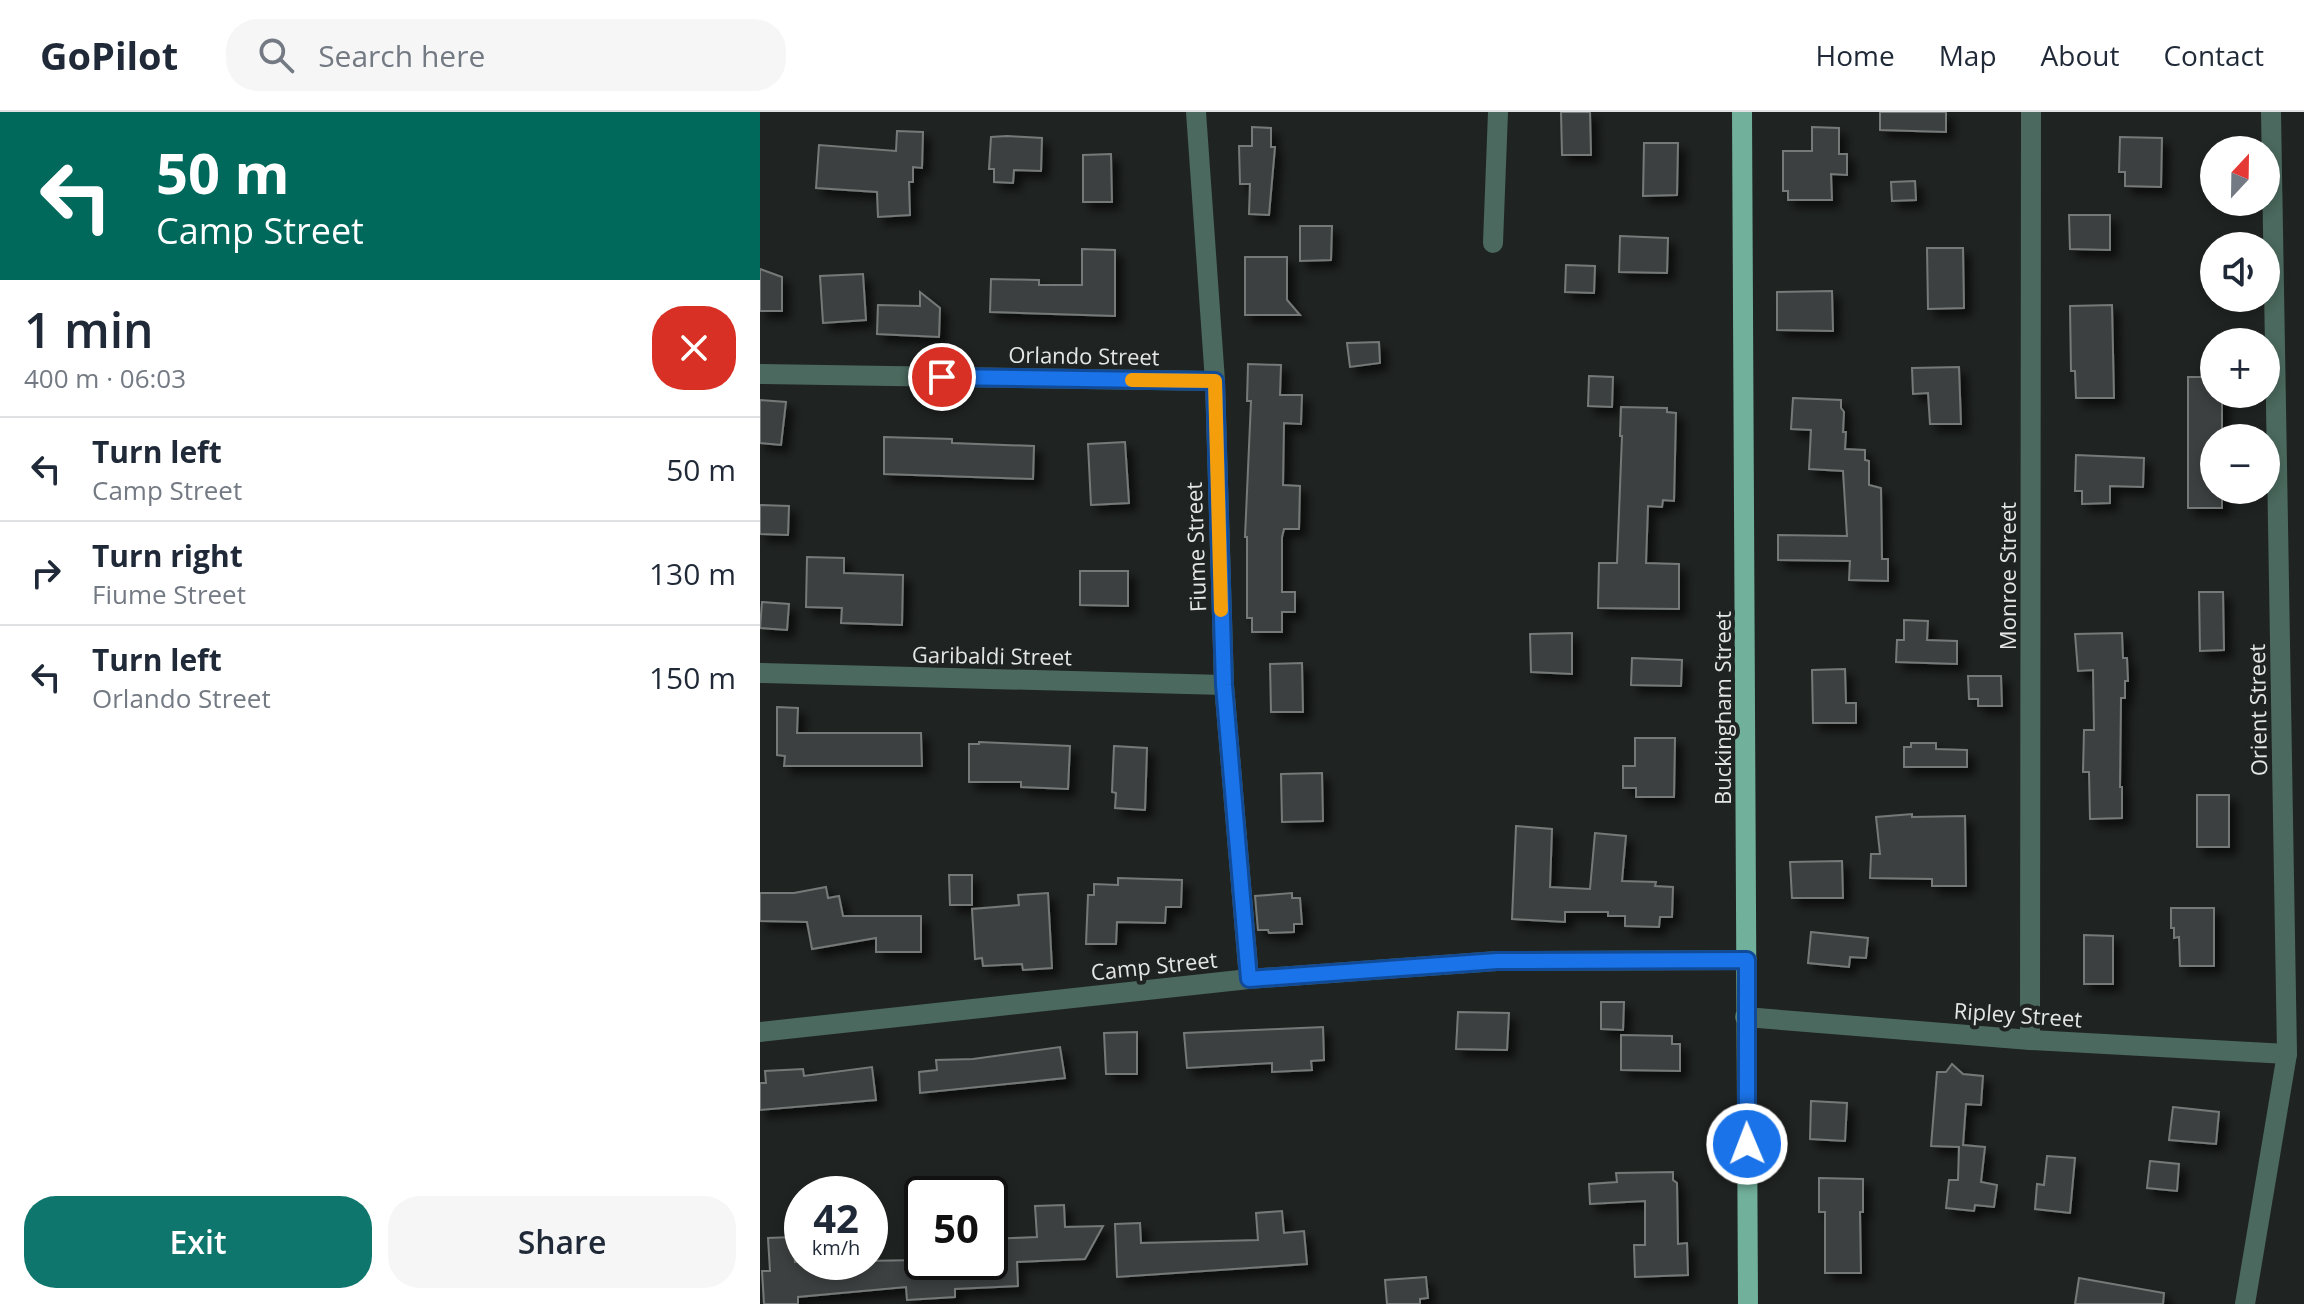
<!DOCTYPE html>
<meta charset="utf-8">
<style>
:root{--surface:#fff;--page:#f6f6f7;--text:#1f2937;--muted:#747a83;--line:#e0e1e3;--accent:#0f766e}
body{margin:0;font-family:"Open Sans",sans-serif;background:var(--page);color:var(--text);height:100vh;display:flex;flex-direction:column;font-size:30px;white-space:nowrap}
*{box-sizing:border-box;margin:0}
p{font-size:26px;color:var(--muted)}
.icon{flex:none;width:44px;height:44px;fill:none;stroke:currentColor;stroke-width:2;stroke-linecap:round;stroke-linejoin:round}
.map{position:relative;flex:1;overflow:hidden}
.sheet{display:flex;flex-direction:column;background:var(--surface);width:760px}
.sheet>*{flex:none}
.top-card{background:#00695c;color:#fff;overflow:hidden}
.needle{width:52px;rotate:22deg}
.controls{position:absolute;left:1440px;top:24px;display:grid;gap:16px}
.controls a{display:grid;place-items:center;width:80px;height:80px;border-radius:50%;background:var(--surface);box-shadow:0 4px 12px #0003;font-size:40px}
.speed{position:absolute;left:24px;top:1064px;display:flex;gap:16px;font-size:40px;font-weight:700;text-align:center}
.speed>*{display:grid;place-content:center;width:104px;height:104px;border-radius:50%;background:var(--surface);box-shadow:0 4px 12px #0003;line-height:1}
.speed small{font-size:20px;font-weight:400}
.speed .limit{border:4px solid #111;border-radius:12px;background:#fff;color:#111}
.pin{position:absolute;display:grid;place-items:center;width:68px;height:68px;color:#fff;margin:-34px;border:4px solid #fff;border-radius:50%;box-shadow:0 2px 8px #0007}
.me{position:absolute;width:88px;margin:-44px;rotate:359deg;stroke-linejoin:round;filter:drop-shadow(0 0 6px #0008)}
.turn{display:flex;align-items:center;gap:28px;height:168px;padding:0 24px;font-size:36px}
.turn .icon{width:104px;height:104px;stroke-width:2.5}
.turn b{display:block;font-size:56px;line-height:68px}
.round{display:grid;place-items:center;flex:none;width:84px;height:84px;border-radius:32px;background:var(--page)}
.overview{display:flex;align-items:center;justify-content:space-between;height:136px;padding:0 24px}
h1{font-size:48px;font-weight:600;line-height:60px}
.button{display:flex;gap:16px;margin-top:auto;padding:16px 24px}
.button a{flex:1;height:92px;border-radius:32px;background:var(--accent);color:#fff;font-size:32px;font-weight:600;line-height:92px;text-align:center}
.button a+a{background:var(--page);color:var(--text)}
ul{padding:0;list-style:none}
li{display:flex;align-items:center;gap:24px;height:104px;padding:0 24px;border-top:2px solid var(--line)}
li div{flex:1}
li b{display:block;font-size:30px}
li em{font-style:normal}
header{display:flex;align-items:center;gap:48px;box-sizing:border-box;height:112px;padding:0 40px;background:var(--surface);border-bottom:2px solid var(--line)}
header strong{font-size:38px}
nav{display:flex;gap:44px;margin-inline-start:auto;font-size:28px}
.search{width:560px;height:72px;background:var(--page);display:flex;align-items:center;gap:20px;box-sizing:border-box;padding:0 28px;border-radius:32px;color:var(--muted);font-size:30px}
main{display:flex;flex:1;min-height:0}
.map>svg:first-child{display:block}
.building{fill:#3d4140;stroke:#757a78;stroke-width:2;filter:url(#shadow)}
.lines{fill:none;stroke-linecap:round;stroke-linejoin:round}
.minor{stroke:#4b695e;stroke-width:20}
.major{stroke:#71b09b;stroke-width:20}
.route-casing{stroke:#114b97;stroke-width:20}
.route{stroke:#1a73e8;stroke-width:14}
.slow{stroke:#f59e0b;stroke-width:14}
.labels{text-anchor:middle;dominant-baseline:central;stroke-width:8;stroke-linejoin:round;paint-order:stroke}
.street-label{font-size:22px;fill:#e4e6e5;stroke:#1f2321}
</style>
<header>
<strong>GoPilot</strong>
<div class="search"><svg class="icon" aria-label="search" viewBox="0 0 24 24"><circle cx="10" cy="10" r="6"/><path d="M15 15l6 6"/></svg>Search here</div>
<nav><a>Home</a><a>Map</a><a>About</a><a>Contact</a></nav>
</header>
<main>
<section class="sheet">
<div class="top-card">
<div class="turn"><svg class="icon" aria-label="left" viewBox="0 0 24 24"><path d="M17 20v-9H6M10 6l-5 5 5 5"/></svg><div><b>50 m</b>Camp Street</div></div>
</div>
<div class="overview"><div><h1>1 min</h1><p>400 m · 06:03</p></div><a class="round" style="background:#d93025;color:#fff"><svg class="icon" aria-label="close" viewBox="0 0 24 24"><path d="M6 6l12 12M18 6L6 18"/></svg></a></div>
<ul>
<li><svg class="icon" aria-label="left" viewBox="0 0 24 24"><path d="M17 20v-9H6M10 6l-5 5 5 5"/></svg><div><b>Turn left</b><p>Camp Street</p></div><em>50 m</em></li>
<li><svg class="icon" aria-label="right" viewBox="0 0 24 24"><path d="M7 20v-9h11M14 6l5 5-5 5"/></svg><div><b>Turn right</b><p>Fiume Street</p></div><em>130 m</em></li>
<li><svg class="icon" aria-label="left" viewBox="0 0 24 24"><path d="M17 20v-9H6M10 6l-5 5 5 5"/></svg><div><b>Turn left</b><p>Orlando Street</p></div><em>150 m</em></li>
</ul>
<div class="button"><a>Exit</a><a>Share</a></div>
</section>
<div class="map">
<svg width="1544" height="1192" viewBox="0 0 1544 1192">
<defs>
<filter id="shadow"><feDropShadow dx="7" dy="7" stdDeviation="4" flood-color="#0009"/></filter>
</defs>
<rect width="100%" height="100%" fill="#1f2321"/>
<g class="building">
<path d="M801,0h29l1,43h-29z"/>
<path d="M1120,0h66v20l-66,-2z"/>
<path d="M492,15l19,1v19h4l-6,68 -20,-1 1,-30h-10l-1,-38h13z"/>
<path d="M1052,15l27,1v26h8v21l-16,-1 1,26h-44v-9h-5v-40h29z"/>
<path d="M137,19l26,1 -1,36 -9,-1v15h-4l1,33 -32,2 -1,-25 -61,-4 3,-43 77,6z"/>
<path d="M247,24l35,2 -1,33 -27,-1 -1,13 -19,-1v-13h-5l2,-32z"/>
<path d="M1360,25l42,1 -1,49 -36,-1v-14h-6z"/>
<path d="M884,31h34l-1,52 -34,1z"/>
<path d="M351,42l1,48h-29v-47z"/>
<path d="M1155,69l1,19 -24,1 -1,-19z"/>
<path d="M1309,103h41v35l-40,-1z"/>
<path d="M540,114h32l-1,34 -31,1z"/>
<path d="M860,124l48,2 -1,35 -48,-1z"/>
<path d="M1167,136h36l1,60 -36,1z"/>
<path d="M322,137l33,1v66l-125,-4 1,-33 48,1v5h43z"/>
<path d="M485,145h42v43l13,15h-55z"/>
<path d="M806,153l29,1 -1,27 -29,-1z"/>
<path d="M0,157l22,8v34h-22z"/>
<path d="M103,162l3,46 -43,3 -3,-47z"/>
<path d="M1072,179l1,40 -56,-1v-38z"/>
<path d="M160,180l20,16 -1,29 -62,-3 1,-29 42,1z"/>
<path d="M1352,193l2,93h-38l-1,-27h-4l-1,-65z"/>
<path d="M619,230l1,21 -30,4 -3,-24z"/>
<path d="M488,252l33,1 -1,30h22l-1,29 -17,-1 -1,62 17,1 -1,43h-15l-2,8v55h13v20h-13v20h-30v-14h-5v-81h-2l6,-136h-4z"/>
<path d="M1199,255l2,57h-31l-2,-31 -15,1 -1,-26z"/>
<path d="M829,264l24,1 -1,30 -24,-1z"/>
<path d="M1428,265h26v17h8v42h-8v54l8,1v17h-34z"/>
<path d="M1033,286l48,2v8l3,4 -1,20h3l-1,17 20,1v10l4,1v24l12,3 1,71h6v22l-39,-1 1,-19 -72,-1v-25l69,1 -4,-65 -34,-2 2,-39 -20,-1z"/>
<path d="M0,288l26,2 -5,43 -21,-2z"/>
<path d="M861,295l46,1v4l9,1 -2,88 -11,-1 -1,7 -14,-1 -2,57 33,1v45l-81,-1 1,-45h18l5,-127h-2z"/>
<path d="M124,325l68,2v4l82,3 -1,33 -149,-5z"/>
<path d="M365,330l4,61 -38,2 -3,-61z"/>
<path d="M1316,343l68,3 -1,29 -33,-1v17l-28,1v-13h-7z"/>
<path d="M0,393l29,1 -1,29 -28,-1z"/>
<path d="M47,445l37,1v15l59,2 -1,50 -61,-2 1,-15 -36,-1z"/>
<path d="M320,459h48v35l-48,-1z"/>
<path d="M1439,480h24l1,58 -24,1z"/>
<path d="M2,490l27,2 -2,26 -27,-2z"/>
<path d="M1144,508l24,1 -1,19 30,1v23l-61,-2 1,-22h7z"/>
<path d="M812,521v41l-41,-2 -1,-38z"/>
<path d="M1362,521l1,25h4l1,23h-3v17h-4l-1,89h2v31l-32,1 -1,-47h-6l1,-42h10l-1,-60 -15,1 -3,-37z"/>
<path d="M872,546l50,2 -1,26 -50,-1z"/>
<path d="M542,551l1,49h-32l-1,-48z"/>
<path d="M1085,557l1,34h10v20h-43l-1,-53z"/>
<path d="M1208,564h33l1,30h-24v-7h-9z"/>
<path d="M17,595l21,1 -1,25h124l1,33h-138l1,-10 -8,-1z"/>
<path d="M875,626h40l-1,59h-38v-9h-13v-22h12z"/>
<path d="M219,630l91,4 -2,43 -47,-2v-5h-52v-38h10z"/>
<path d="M1151,631h25v6l31,1v17h-63v-20h7z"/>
<path d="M354,634l33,2 -2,62 -30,-2 1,-15 -4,-1z"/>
<path d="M562,661l1,48 -41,1 -1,-48z"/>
<rect x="1437" y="683" width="32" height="52"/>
<path d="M1152,702v3l53,-1 1,70h-34v-7l-62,-1 1,-24h9l-4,-37z"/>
<path d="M756,714l36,3 -2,58 40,2 5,-56 31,3 -4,45 34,1 -1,4 18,1 -1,30h-12l-1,10 -34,-1v-10h-17v-4h-43v10l-53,-3z"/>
<path d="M1082,749l1,37h-51l-2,-36z"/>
<path d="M189,763h23v30h-22z"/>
<path d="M358,766l64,2 -1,27h-15l-1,16 -48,-1 -1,22h-30l2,-49h6v-11l24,1z"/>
<path d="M66,775l2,11 11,-2 4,20h78v36h-45v-14l-64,11 -5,-27 -47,-1v-28h34z"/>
<path d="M288,781l4,75 -29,2 -1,-6 -39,2 -1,-8 -7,1 -3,-50 47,-4 -1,-10z"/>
<path d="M532,781v5h8l2,26h-8v8l-25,1 -1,-3h-10l-3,-34z"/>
<path d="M1411,796h43v58h-34l-1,-29 -5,1v-10h-3z"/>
<path d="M1051,820l57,6 -2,20 -16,-1 -1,10 -41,-4z"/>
<path d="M1324,823l29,1v48h-29z"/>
<path d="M841,890h23l-1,28 -22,-1z"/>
<path d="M698,900l51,1 -2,37 -51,-1z"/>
<path d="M563,915l1,33 -13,1 1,9 -40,2v-9l-85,5 -3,-35z"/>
<path d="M377,920v42h-31l-2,-41z"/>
<path d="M861,923l51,1v8h8v27l-59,-1z"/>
<path d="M300,935l5,31 -145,15 -1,-21 18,-2 -1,-10 37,-1z"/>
<path d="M1192,952l11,10 20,2 -2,29 -15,-1 -3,41 22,2 -4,35 16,3 -3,22 -19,-2 -1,6 -28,-3 3,-28h9l1,-33 -28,-1 6,-74h9z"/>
<path d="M112,955l4,33 -116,10v-27h6l-1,-12 38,-2 1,7z"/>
<path d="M1051,989l36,2 -2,38 -35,-2z"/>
<path d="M1413,995l46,5 -3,32 -47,-4z"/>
<path d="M1287,1044l28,2 -5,55 -35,-4 2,-25 7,1z"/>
<path d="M1390,1049l29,3 -2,27 -30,-3z"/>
<path d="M913,1060v8l4,3 1,61 9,-1 1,32 -53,2 -1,-32h11v-44l-55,3 -1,-20 28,-2 -1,-9z"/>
<path d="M1059,1066l44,1v33h-3l1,61h-36v-61h-6z"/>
<path d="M304,1093l1,22 38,-1 -18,33 -68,3 1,24 -63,3v8l-48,3 -1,-13 -108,10v7h-34l-2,-33h8l-2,-33 25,-1 2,25 127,-2v2h68v-23l47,-2 -2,-31z"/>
<path d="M522,1099l2,22 20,-2 3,33 -190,13 -2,-53 25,-1 1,20 117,-3 -2,-27z"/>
<path d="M666,1165l2,21 -8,1v5h-33l-2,-24z"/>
<path d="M1319,1166l85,15 -1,11h-88z"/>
</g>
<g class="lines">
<g class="minor">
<path d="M436,0l19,269 9,304 25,294"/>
<path d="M733,131l5,-131"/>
<path d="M0,262l455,7"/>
<path d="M0,561l464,12"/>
<path d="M985,905l285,23 257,14"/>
<path d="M0,920l489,-53 248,-18 250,-1"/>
<path d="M1270,928l1,-928"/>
<path d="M1485,1192l42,-250 -16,-942"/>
</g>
<path class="major" d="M982,0l6,1192"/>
</g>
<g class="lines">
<g class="route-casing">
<path id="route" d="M182,265l273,4 9,304 25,294 248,-18 250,-1v184"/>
</g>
<use href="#route" class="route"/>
<path class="slow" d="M372,268l83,1 6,229"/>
</g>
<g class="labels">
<g class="street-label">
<text transform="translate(324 243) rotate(1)">Orlando Street</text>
<text transform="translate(435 435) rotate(-92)">Fiume Street</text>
<text transform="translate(1247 464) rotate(-90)">Monroe Street</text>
<text transform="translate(232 543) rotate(1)">Garibaldi Street</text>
<text transform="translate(962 596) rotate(-90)">Buckingham Street</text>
<text transform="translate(1497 598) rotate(-91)">Orient Street</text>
<text transform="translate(394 853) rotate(-6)">Camp Street</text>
<text transform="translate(1258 902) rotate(4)">Ripley Street</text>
</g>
</g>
</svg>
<div class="controls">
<a><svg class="needle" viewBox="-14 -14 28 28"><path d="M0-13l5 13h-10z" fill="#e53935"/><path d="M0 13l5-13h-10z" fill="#747a83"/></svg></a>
<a><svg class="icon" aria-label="sound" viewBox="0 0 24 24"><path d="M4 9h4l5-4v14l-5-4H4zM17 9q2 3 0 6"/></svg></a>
<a>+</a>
<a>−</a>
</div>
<div class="speed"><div>42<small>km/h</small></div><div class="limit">50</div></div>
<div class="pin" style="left:182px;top:265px;background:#d93025"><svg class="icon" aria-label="arrive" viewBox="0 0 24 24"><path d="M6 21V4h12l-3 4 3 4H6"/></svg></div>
<svg class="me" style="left:987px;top:1032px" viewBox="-20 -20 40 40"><circle r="17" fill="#1a73e8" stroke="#fff" stroke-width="3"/><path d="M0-11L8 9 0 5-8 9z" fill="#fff"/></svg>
</div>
</main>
